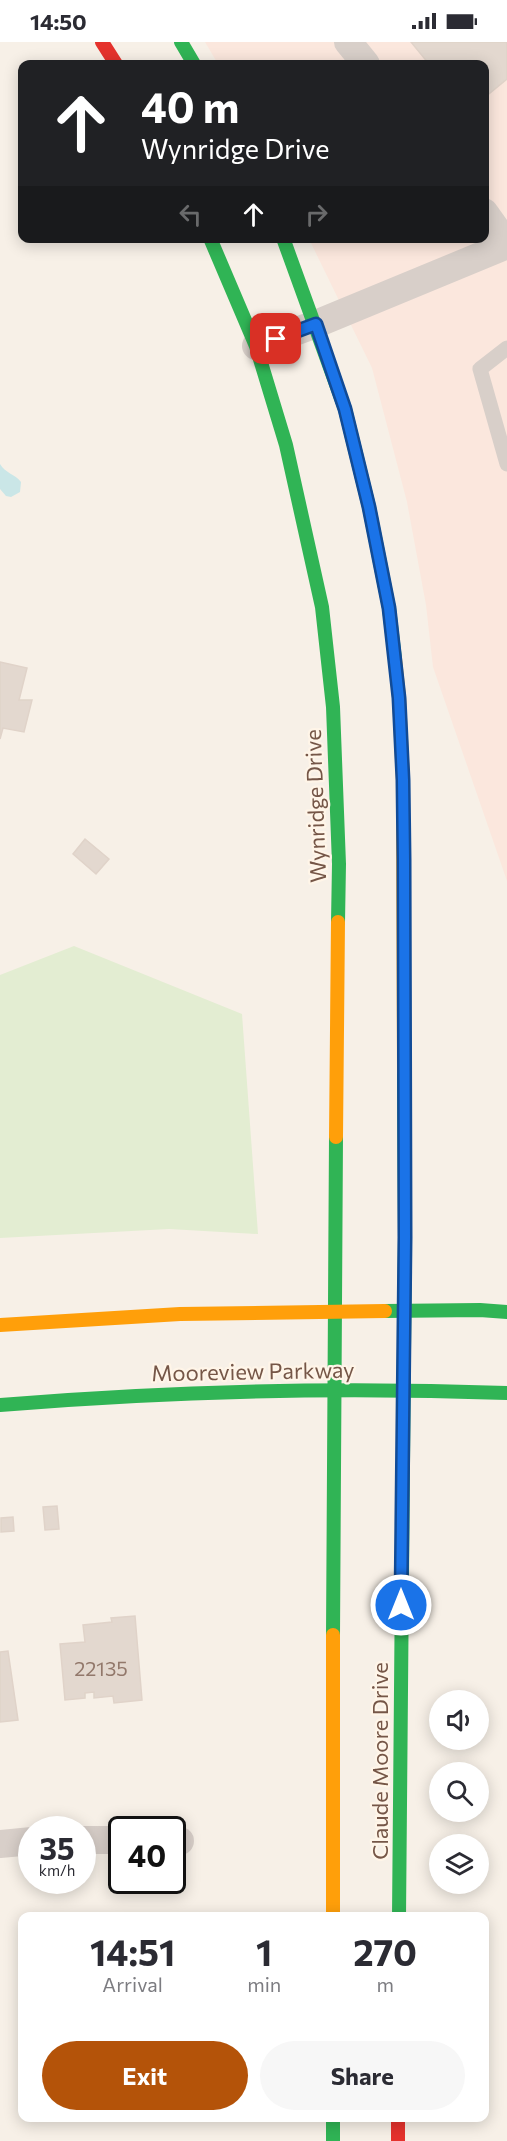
<!DOCTYPE html>
<style>
:root{--surface:#fff;--page:#f7f7f7;--text:#2b2b33;--muted:#7c7c81;--accent:#b45309}
body{margin:0;font-family:Commissioner,sans-serif;background:var(--page);color:var(--text);height:100vh;display:flex;flex-direction:column;font-size:22px;white-space:nowrap}
*{box-sizing:border-box;margin:0}
p{font-size:20px;color:var(--muted)}
.icon{flex:none;width:33px;height:33px;fill:none;stroke:currentColor;stroke-width:2;stroke-linecap:round;stroke-linejoin:round}
.map{position:relative;flex:1;overflow:hidden}
.details{position:absolute;left:18px;top:1870px;width:471px;height:210px;display:flex;flex-direction:column;background:var(--surface);border-radius:12px;box-shadow:0 3px 15px #0003}
.details>*{flex:none}
.hud{position:absolute;left:18px;top:18px;width:471px;height:183px;border-radius:12px;box-shadow:0 3px 15px #0003;background:#202124;color:#fff;overflow:hidden}
.controls{position:absolute;left:429px;top:1648px;display:grid;gap:12px}
.controls a{display:grid;place-items:center;width:60px;height:60px;border-radius:50%;background:var(--surface);box-shadow:0 3px 15px #0003;font-size:30px}
.speed{position:absolute;left:18px;top:1774px;display:flex;gap:12px;font-size:30px;font-weight:700;text-align:center}
.speed>*{display:grid;place-content:center;width:78px;height:78px;border-radius:50%;background:var(--surface);box-shadow:0 3px 15px #0003;line-height:1}
.speed small{font-size:15px;font-weight:400}
.speed .limit{border:3px solid #111;border-radius:9px;background:#fff;color:#111}
.pin{position:absolute;display:grid;place-items:center;width:51px;height:51px;color:#fff;margin:-26px;border-radius:12px;box-shadow:0 3px 9px #0006}
.me{position:absolute;width:66px;margin:-33px;rotate:0deg;stroke-linejoin:round;filter:drop-shadow(0 0 4px #0008)}
.turn{display:flex;align-items:center;gap:21px;height:126px;padding:0 24px;font-size:27px}
.turn .icon{width:78px;height:78px;stroke-width:2.5}
.turn b{display:block;font-size:42px;line-height:51px}
.lanes{display:flex;align-items:center;height:57px;padding:0 24px;background:#0003;justify-content:center;gap:30px;direction:ltr}
.lanes .off{opacity:.35}
.eta{display:flex;justify-content:space-evenly;align-items:center;height:102px;text-align:center}
.eta b{font-size:36px;font-weight:700;line-height:42px}
.primary-button{display:flex;gap:12px;margin-top:auto;padding:12px 24px}
.primary-button a{flex:1;height:69px;border-radius:36px;background:var(--accent);color:#fff;font-size:24px;font-weight:700;line-height:69px;text-align:center}
.primary-button a+a{background:var(--page);color:var(--text)}
.status{display:flex;justify-content:space-between;align-items:center;height:42px;padding:0 30px;background:var(--surface);direction:ltr}
.status svg{height:16px;fill:currentColor}
.map>svg:first-child{display:block}
.commercial{fill:#fbe7dd}
.green{fill:#e3edd2}
.water{fill:#cae6e7}
.building{fill:#e3d8cf;stroke:#e0d3c9;stroke-width:1.5}
.lines{fill:none;stroke-linecap:round;stroke-linejoin:round}
.lane{stroke:#d8cfc9;stroke-width:15}
.street{stroke:#d8cfc9;stroke-width:28}
.fast{stroke:#30b455;stroke-width:14}
.slow{stroke:#ff9f0a;stroke-width:14}
.jam{stroke:#e5322d;stroke-width:14}
.route-casing{stroke:#114b97;stroke-width:15}
.route{stroke:#1a73e8;stroke-width:10}
.labels{text-anchor:middle;dominant-baseline:central;stroke-width:4.5;stroke-linejoin:round;paint-order:stroke}
.number-label{font-size:20px;fill:#92786b}
.street-label{font-size:22px;fill:#755647;stroke:#fff5e8}
</style>
<div class="status"><b>14:50</b><svg viewBox="0 0 49 12"><path d="M0 12V9h3v3zM5 12V6h3v6zM10 12V3h3v9zM15 12V0h3v12zM26 1h20v11H26zM47 4h2v5h-2z"/></svg></div>
<div class="map">
<svg width="507" height="2099" viewBox="0 0 507 2099">
<rect width="100%" height="100%" fill="#f7f0e7"/>
<path class="commercial" d="M205,0h302v839l-74,-214 -7,-62 -19,-103 -35,-134 -63,-129 175,-1v-174h-266z"/>
<path class="green" d="M74,904l168,68 16,220 -89,-5 -169,9v-263z"/>
<path class="water" d="M0,422c5,9 15,10 21,18l-1,10 -9,5 -5,-1 -6,-7z"/>
<g class="building">
<path d="M411,0h96v37l-23,19v-34h-55z"/>
<path d="M0,620l27,6 -8,32h13l-8,32 -21,-4 -3,11z"/>
<path d="M85,797l24,20 -13,15 -23,-20z"/>
<path d="M57,1464l2,23 -14,1 -2,-23z"/>
<path d="M13,1475l1,14 -13,1v-14z"/>
<path d="M135,1574l7,84 -28,3 -1,-7 -19,2v-6l-9,1v5l-20,2 -5,-56 25,-2 -2,-17 29,-3 -1,-4z"/>
<path d="M8,1609l10,69 -18,2v-70z"/>
</g>
<g class="lines">
<path class="lane" d="M507,306l-27,21 27,95"/>
<g class="street">
<path d="M348,0l18,22"/>
<path d="M484,170l23,32"/>
<path d="M256,304l60,-22 191,-79"/>
<path d="M82,1798h40"/>
<path d="M172,1799h8"/>
<path d="M0,1802l32,-3"/>
</g>
<g class="fast">
<path d="M181,0l13,22"/>
<path d="M210,196l46,108 30,99 36,162 11,100 6,157 -1,58"/>
<path d="M283,196l62,171 24,98 20,101 6,51"/>
<path d="M385,1269l95,-1 27,2"/>
<path d="M0,1363c169,-14 338,-18 507,-12"/>
<path d="M333,1593l3,-498"/>
<path d="M399,1875l6,-680 -1,-166"/>
<path d="M333,2076v23"/>
</g>
<g class="slow">
<path d="M395,617l4,38 4,83 1,291"/>
<path d="M336,1095l2,-215"/>
<path d="M0,1283l180,-11 205,-3"/>
<path d="M333,1875v-282"/>
</g>
<g class="jam">
<path d="M102,0l14,22"/>
<path d="M398,2076v23"/>
</g>
</g>
<g class="lines">
<g class="route-casing">
<path id="route" d="M276,297l40,-15 29,85 24,98 20,101 10,90 4,82 1,80 1,377 -4,368"/>
</g>
<use href="#route" class="route"/>
</g>
<g class="labels">
<g class="number-label">
<text x="101" y="1626">22135</text>
</g>
<g class="street-label">
<text transform="translate(315 764) rotate(-92)">Wynridge Drive</text>
<text transform="translate(253 1329) rotate(-1)">Mooreview Parkway</text>
<text transform="translate(379 1719) rotate(-90)">Claude Moore Drive</text>
</g>
</g>
</svg>
<div class="controls">
<a><svg class="icon" aria-label="sound" viewBox="0 0 24 24"><path d="M4 9h4l5-4v14l-5-4H4zM17 9q2 3 0 6"/></svg></a>
<a><svg class="icon" aria-label="search" viewBox="0 0 24 24"><circle cx="10" cy="10" r="6"/><path d="M15 15l6 6"/></svg></a>
<a><svg class="icon" aria-label="layers" viewBox="0 0 24 24"><path d="M12 4l9 5-9 5-9-5zM3 14l9 5 9-5"/></svg></a>
</div>
<div class="speed"><div>35<small>km/h</small></div><div class="limit">40</div></div>
<div class="pin" style="left:276px;top:297px;background:#d93025"><svg class="icon" aria-label="arrive" viewBox="0 0 24 24"><path d="M6 21V4h12l-3 4 3 4H6"/></svg></div>
<svg class="me" style="left:401px;top:1563px" viewBox="-20 -20 40 40"><circle r="17" fill="#1a73e8" stroke="#fff" stroke-width="3"/><path d="M0-11L8 9 0 5-8 9z" fill="#fff"/></svg>
<div class="hud">
<div class="turn"><svg class="icon" aria-label="ahead" viewBox="0 0 24 24"><path d="M12 20V5M6 11l6-6 6 6"/></svg><div><b>40 m</b>Wynridge Drive</div></div>
<div class="lanes"><svg class="icon off" aria-label="left" viewBox="0 0 24 24"><path d="M17 20v-9H6M10 6l-5 5 5 5"/></svg><svg class="icon" aria-label="ahead" viewBox="0 0 24 24"><path d="M12 20V5M6 11l6-6 6 6"/></svg><svg class="icon off" aria-label="right" viewBox="0 0 24 24"><path d="M7 20v-9h11M14 6l5 5-5 5"/></svg></div>
</div>
<section class="details">
<div class="eta">
<div><b>14:51</b><p>Arrival</p></div>
<div><b>1</b><p>min</p></div>
<div><b>270</b><p>m</p></div>
</div>
<div class="primary-button"><a>Exit</a><a>Share</a></div>
</section>
</div>
